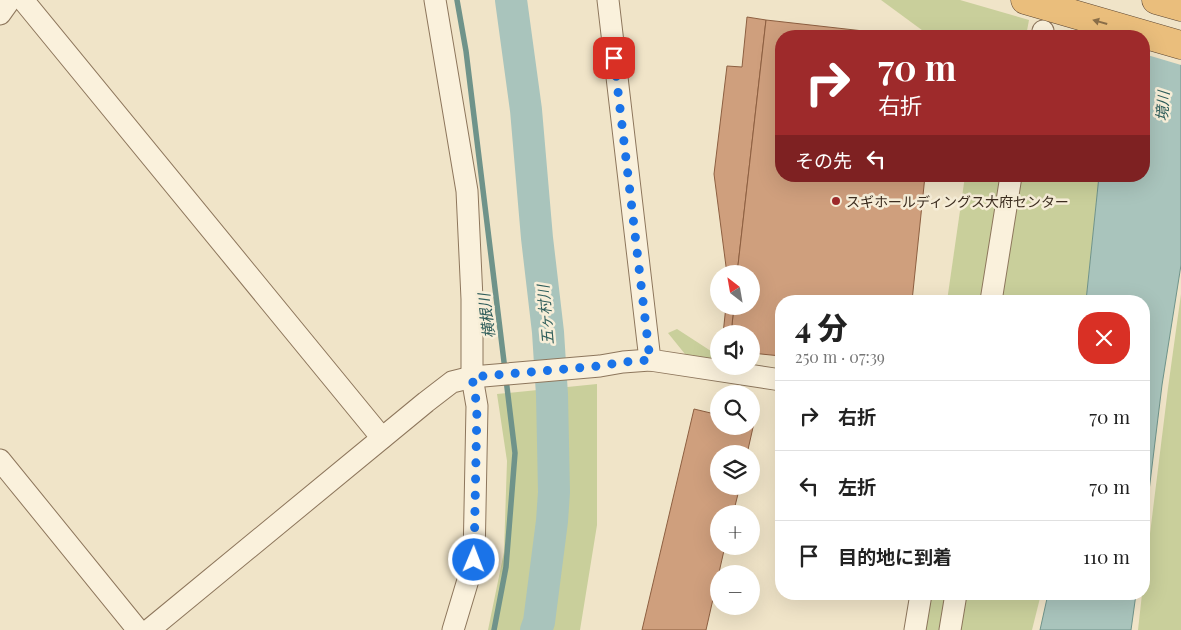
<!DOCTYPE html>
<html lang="ja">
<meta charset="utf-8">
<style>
:root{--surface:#fff;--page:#f6f6f6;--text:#222;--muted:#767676;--line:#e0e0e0}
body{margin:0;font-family:"Playfair Display","Noto Sans JP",serif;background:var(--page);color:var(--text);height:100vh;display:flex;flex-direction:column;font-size:19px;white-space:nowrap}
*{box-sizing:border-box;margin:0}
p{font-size:16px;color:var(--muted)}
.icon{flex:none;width:28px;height:28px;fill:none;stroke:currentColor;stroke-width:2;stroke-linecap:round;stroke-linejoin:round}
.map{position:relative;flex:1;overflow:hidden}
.details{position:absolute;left:775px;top:295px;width:375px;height:305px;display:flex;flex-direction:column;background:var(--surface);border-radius:20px;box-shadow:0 5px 20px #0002}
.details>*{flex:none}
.guide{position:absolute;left:775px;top:30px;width:375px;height:152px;border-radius:20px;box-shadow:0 5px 20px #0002;background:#9e2a2b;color:#fff;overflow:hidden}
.needle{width:32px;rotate:329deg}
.buttons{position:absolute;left:710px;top:265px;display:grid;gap:10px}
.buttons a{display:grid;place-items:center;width:50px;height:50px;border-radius:50%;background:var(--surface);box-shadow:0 5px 20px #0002;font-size:25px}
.pin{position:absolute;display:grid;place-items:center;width:42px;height:42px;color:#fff;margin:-21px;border-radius:10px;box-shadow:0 2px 8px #0006}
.me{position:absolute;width:55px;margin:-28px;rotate:1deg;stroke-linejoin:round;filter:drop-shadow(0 0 4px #0008)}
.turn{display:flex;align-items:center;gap:18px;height:105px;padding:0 20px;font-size:22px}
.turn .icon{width:65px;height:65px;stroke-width:2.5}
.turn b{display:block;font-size:35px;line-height:42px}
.then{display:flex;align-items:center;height:48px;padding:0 20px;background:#0003;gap:10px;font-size:19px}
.round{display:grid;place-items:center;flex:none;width:52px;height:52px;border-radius:20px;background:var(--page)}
.headline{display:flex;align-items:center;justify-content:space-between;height:85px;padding:0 20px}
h1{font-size:30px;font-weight:800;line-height:38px}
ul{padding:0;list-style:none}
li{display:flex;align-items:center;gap:15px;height:70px;padding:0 20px;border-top:1px solid var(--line)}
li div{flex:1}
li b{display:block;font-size:19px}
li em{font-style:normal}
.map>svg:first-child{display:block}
.green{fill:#c9cf9b}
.water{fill:#a9c4bc;stroke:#6f938a}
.pier{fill:#f0e4c8}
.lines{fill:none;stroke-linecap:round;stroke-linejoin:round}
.stream{stroke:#6f938a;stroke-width:5.5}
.river{stroke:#a9c4bc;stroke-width:32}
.building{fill:#cf9f7d;stroke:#8d5f41}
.minor-casing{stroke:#8d765c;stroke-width:23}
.trunk-casing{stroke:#5b4430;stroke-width:29}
.minor{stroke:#faf1dc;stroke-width:21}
.trunk{stroke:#eabe7c;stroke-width:28}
.oneway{fill:#8b6f49}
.route{stroke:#1a73e8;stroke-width:9;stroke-dasharray:0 16.2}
.poi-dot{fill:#9e2a2b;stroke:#f7eed8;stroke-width:2}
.labels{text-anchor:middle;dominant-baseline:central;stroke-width:5;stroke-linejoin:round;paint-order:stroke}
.poi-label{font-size:14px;fill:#3d2e20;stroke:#f7eed8;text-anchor:start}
.water-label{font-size:15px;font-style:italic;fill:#2f5d5a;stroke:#f7eed8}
</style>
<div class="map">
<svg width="1181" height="630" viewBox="0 0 1181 630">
<rect width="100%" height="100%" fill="#f0e4c8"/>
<g class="green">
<path d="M881,0h79l69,20 -3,16h-96z"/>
<path d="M965,176h40l-19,125h-39z"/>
<path d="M1018,176h81l-13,125h-90z"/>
<path d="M1181,294v336h-43l4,-36h2v-12l24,-194z"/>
<path d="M677,329l37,24 5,1v9l-30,-4 -21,-26z"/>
<path d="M597,384v141l-17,105h-92l16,-78 3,-91 -10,-67z"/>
<path d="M929,594h23l-7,36h-22z"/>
<path d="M962,594h79l-9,36h-78z"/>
</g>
<g class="water">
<path d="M1181,0v265l-19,120 -18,147v-231h-58l13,-125h45v-140z"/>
<path d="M1048,594h88l-5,36h-91z"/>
</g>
<path class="pier" d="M1116,0h65v65l-37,-11v-18h-32z"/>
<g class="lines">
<g class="stream">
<path d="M457,0l9,51 39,319"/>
<path d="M494,630l12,-63 9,-114 -9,-74"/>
</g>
<path class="river" d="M511,0l15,110 11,128 11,94 4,63 2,97 -2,29 -13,101 -3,8"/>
</g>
<g class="building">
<path d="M747,17l19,3 -29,254h-10l-13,-100 13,-108 15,1z"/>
<path d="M766,20l142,16h-127v140h144l-13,125h-131v55l-30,-3v-19h-20l3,-28h17v-32h-14z"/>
<path d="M726,306h8l-3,28h-8z"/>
<path d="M694,409l25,6v11h32v-4l3,1 -7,31h-28v32h21l-7,28h-14v32h6l-19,84h-64z"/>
</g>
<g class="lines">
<g class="minor-casing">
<g id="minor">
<path d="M23,0l359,438"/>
<path d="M435,0l32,191 5,108v78l5,29 -3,154 -21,70"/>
<path d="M608,0l42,360 131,20"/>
<path d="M0,14l10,-14"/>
<path d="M1042,36l1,-5"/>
<path d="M991,301l20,-125"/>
<path d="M0,460l138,170"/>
<path d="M149,630l277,-228 26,-20 20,-5 128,-11 23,-4 27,-2"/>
<path d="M915,630l6,-36"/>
<path d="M950,630l6,-36"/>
</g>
</g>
<g class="trunk-casing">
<g id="trunk">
<path d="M1025,0l156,45"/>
<path d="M1156,0l25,7"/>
</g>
</g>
<use href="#minor" class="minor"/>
<use href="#trunk" class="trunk"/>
</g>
<defs><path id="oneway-solid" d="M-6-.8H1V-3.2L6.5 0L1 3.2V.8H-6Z" transform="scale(1.25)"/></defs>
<use class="oneway" href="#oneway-solid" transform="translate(1100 22) rotate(-164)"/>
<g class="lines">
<path class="route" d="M474,560l3,-154 -5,-29 128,-11 23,-4 27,-2 -36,-302"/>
</g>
<circle class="poi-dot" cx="836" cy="201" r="5"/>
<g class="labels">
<g class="poi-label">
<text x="846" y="201">スギホールディングス大府センター</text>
</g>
<g class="water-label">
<text transform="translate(1162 106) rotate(-86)">境川</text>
<text transform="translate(545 315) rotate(-95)">五ヶ村川</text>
<text transform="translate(486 316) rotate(-97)">横根川</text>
</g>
</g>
</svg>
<div class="buttons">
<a><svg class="needle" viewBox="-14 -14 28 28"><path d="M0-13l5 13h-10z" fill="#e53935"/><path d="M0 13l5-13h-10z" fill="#767676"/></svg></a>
<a><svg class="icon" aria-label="sound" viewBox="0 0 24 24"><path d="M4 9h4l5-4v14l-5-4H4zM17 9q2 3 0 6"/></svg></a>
<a><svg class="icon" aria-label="search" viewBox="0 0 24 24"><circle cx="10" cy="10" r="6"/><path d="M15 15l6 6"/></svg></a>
<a><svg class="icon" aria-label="layers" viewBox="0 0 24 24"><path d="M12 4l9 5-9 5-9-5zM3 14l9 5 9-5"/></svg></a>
<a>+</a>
<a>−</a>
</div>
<div class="pin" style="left:614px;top:58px;background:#d93025"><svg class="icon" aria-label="arrive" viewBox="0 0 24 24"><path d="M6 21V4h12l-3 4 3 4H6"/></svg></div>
<svg class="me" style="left:474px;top:560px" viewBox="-20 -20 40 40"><circle r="17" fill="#1a73e8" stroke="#fff" stroke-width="3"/><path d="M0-11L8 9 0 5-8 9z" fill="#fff"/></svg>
<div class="guide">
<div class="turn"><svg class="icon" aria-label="right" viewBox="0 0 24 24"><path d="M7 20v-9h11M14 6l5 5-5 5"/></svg><div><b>70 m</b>右折</div></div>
<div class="then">その先<svg class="icon" aria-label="left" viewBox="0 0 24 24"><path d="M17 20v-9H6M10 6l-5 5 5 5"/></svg></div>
</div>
<section class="details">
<div class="headline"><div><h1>4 分</h1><p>250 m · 07:39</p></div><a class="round" style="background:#d93025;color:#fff"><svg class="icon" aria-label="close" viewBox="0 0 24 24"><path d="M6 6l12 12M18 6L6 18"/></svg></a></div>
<ul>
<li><svg class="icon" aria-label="right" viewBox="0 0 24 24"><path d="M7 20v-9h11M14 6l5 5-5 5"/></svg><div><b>右折</b></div><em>70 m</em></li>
<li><svg class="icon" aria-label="left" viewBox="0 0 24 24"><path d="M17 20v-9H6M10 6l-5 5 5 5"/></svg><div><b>左折</b></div><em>70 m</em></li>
<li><svg class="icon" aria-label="arrive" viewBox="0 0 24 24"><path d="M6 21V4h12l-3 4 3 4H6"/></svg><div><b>目的地に到着</b></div><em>110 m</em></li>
</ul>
</section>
</div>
